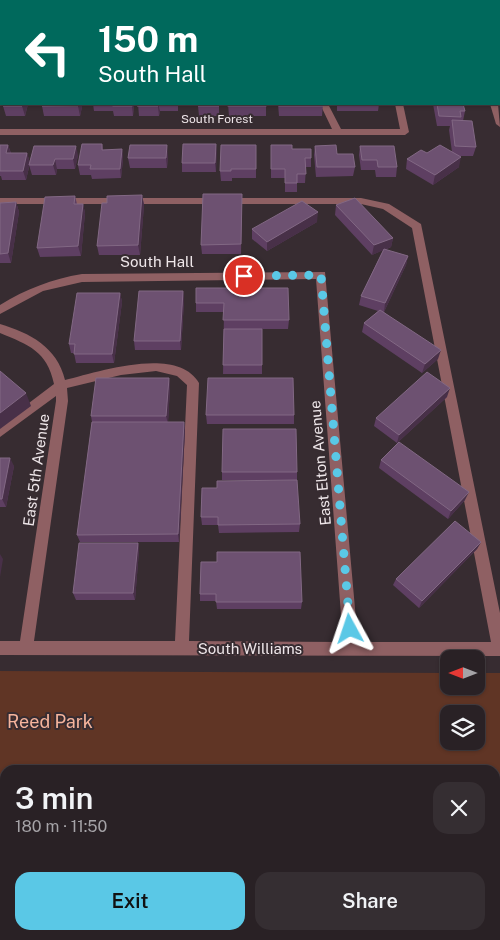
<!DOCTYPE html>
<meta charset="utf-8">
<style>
:root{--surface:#292125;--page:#352e32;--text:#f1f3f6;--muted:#a5a3a7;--line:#453e42;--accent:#5ac8e6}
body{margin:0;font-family:"Public Sans",sans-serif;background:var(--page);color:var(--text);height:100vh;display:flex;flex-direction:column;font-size:19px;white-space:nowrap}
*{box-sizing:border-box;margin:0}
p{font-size:16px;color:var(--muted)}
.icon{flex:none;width:28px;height:28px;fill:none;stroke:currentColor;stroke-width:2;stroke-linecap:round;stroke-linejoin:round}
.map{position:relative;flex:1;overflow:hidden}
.details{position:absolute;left:0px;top:765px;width:500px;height:175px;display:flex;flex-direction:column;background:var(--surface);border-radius:15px 15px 0 0;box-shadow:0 1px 4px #0004,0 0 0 1px var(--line)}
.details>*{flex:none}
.top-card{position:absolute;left:0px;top:0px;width:500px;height:105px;box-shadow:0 1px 4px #0004,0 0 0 1px var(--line);background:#00695c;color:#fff;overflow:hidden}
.needle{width:32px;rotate:270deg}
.tools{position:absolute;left:440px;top:650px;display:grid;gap:10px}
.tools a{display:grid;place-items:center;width:45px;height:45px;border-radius:10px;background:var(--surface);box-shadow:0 1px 4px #0004,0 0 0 1px var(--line);font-size:25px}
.pin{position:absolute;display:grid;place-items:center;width:42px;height:42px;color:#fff;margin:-21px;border:2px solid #fff;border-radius:50%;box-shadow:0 1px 5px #0007}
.me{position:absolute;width:55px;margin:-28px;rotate:355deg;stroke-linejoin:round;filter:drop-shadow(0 0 4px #0008)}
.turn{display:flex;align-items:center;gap:18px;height:105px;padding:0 15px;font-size:22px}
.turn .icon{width:65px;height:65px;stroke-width:2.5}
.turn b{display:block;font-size:35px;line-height:42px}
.round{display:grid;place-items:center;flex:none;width:52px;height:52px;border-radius:15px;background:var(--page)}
.head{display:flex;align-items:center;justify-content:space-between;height:85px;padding:0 15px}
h1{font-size:30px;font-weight:600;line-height:38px}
.action{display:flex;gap:10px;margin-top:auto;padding:10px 15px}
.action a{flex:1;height:58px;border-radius:15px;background:var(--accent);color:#111;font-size:20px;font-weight:600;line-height:58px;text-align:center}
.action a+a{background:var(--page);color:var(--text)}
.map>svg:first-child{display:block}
.green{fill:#603525;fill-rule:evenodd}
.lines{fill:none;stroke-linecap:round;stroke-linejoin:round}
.path{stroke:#958c90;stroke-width:4;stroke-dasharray:4.5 3;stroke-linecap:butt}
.minor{fill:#8f6063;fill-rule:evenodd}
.wall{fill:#5e3f62}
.shaded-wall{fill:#483048}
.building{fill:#6d5171;stroke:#826884}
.route{stroke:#5ac8e6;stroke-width:9;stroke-dasharray:0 16.2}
.labels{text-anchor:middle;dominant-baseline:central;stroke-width:4;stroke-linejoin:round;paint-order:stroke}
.far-street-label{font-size:12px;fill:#eee6e9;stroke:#372c31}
.street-label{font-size:15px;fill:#eee6e9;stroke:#372c31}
.near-park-label{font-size:18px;fill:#f6b49c;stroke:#372c31}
</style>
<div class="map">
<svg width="500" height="940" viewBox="0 0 500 940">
<rect width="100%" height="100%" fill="#372c31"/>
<path class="green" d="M0,671l449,2v13h27v-13h24v267h-500zM449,714h27v27h-27zM5,770h490v165h-490z"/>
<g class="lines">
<g class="path">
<path d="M495,880l5,9"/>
<path d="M0,889l5,-2"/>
<path d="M495,924l5,13"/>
<path d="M337,935l7,5"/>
<path d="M403,940l4,-5"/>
</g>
<g class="minor">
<rect x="499" y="13" width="1" height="4"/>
<path d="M320,104h8l13,25h59l-5,-25h8l6,28 -4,3h-405v-6h332z"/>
<path d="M490,104h8l2,23 -4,-3z"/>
<path d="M0,198h361l28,6 32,20 79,389v43l-500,-1v-14h20l36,-240v-5l-56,41v-12l54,-41c-7,-33 -25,-39 -54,-51v-9c30,9 57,23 65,56 33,-8 112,-35 134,3l-10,258 154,1 -27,-363 -234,3 -39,9 -43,23v-9c26,-16 52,-26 82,-31l243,-2 33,370h133l-79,-414 -29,-19 -22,-5h-361zM156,371l21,5 10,9 -12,256h-141l34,-240 -1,-13 54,-13z"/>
</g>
</g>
<g class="wall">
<path d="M31,0h40v1h-39z"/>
<path d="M85,0h23v1z"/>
<rect x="115" y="0" width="14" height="1"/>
<path d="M151,0h32v1h-31z"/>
<path d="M193,0h31v1h-30z"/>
<path d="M230,0h32v1h-16v-1z"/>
<rect x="270" y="0" width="29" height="1"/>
<rect x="306" y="0" width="35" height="1"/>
<path d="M344,0h33v1h-32z"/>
<path d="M384,0h30v1h-29z"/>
<rect x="421" y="0" width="34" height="1"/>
<path d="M459,0h31l-1,1h-29z"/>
<path d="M0,86h1v18h27l-3,12h-19l-3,-10v-2h-3z"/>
<path d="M93,104h41l-1,12h-19l-1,-5h-19z"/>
<path d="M138,104h40v7h-18l-1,5h-20z"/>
<path d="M188,104h31v12h-20l-1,-10h-10z"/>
<path d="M228,104h38v12h-37z"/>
<path d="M278,104h45l-1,12h-43z"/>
<path d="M337,104h42l-1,7h-41z"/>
<path d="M433,104h30l2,7 -2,10 13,26 -3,9h-14v11l-26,18 -27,-16 1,-10 20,-6 25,-1 -3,-22 1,-4h-13z"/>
<path d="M42,106l40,1 -2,9h-36z"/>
<path d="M102,144l1,6 19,-1 1,10 -2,19 -29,1 -1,-4h-11l-2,-10z"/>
<path d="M216,144v28h-34v-9z"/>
<path d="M0,145h8l3,8h16l3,10 -4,17h-24l-1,-4h-1z"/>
<path d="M256,145v33h-24v3h-11l-1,-10z"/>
<path d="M271,145l21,4 19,9v9h-5l-1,16h-8v9h-12v-14h-14z"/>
<path d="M34,146l44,9 -3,14h-18l-1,6h-24l-3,-10z"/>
<path d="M315,146l22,8 18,13 -2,9 -37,1 -2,-22z"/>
<path d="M360,146l37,21 -1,10h-20l-1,-7h-14l-2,-15z"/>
<path d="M168,155l-1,13h-37l-2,-10z"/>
<path d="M242,194l-1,60h-39l-1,-9z"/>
<path d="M142,195l2,10 -4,50h-41l-2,-9z"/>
<path d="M75,196l2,8h6l2,9 -4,43 -41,1 -3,-9z"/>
<path d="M16,202l3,10 -8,51h-11v-60z"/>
<path d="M336,205l57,33 -2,9 -6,3 23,6 -2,9 -22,47 54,47 -16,14 -60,-41 2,-9 14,-12 -19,-6 2,-9 22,-46 -11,5 -37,-40z"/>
<path d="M317,222l-50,29 -15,-12v-10z"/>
<path d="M196,288l93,32 -1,9h-26v45h-39l1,-62h-28z"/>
<path d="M183,291l1,10 -3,49h-46l-1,-9z"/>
<path d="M120,293l2,9 -8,61h-38l-2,-10h-3l-2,-9z"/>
<path d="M169,378l1,9 -2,35h16l1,8 -6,112h-99l-3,-7 15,-113 -1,-6z"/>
<path d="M447,397l-50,46 -23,-17 2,-8z"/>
<path d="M206,415h88v9h-87z"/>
<path d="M0,458l14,8 -8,41h-6z"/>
<path d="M381,460l84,40 -17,19 -69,-51z"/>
<rect x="222" y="472" width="75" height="8"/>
<path d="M202,488l98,36 -1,8 -80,1 -1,-8h-16l-1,-8z"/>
<path d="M481,542l-4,7 -58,59 -26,-23 3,-6z"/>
<path d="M138,543l1,7 -4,50h-59l-3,-7z"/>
<path d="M201,562l101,40 -1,7h-84l-1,-8h-16v-7z"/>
</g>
<g class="shaded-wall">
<path d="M23,104h5l-3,12 -3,-10z"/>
<path d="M79,104h3v3l-2,9 -2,-10z"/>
<path d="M132,104h2l-1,12 -1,-10z"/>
<path d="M158,104l2,7 -1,5 -1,-10z"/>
<path d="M216,144l1,9 -1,19 -1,-9z"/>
<path d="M8,145l3,9 -5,-1z"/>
<path d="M167,145l1,10 -1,13 -1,-10z"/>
<path d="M76,146l2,9 -3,14 -2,-10z"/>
<path d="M122,149l1,10 -2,19 -1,-9z"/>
<path d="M27,153l3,10 -4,17 -3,-9z"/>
<path d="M461,157l-2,10 -26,18 2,-10z"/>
<path d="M55,159l2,10 -1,6 -3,-10z"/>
<path d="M142,195l2,10 -4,50 -2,-10z"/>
<path d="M16,202l3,10 -8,51 -3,-10z"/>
<path d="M83,204l2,9 -4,43 -3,-10z"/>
<path d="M318,212l-1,10 -50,29v-9z"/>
<path d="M393,238l-2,9 -19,8 2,-10z"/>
<path d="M408,256l-2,9 -22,47 1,-9z"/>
<path d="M183,291l1,10 -3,49 -1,-9z"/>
<path d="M120,293l2,9 -8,61 -2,-9z"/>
<path d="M441,350l-3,9 -16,14 3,-9z"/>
<path d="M169,378l1,9 -2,37 -2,-8z"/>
<path d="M450,388l-3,9 -50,46 2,-8z"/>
<path d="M26,393l5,13 -31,23v-16z"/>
<path d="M184,422l1,8 -6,112 -1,-8z"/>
<path d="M10,458l4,8 -8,41 -4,-8z"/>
<path d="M469,492l-4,8 -17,19 3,-8z"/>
<path d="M481,542l-4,7 -58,59 3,-7z"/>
<path d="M138,543l1,7 -4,50 -2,-7z"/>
<path d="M0,554l3,5 -3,18z"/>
</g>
<g class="building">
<rect x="499" y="44" width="1" height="9"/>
<rect x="0" y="86" width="1" height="8"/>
<path d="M3,104h20l-1,2h-19z"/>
<path d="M42,104h37l-1,2h-36z"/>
<rect x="113" y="104" width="19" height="2"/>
<path d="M138,104h20v2h-21z"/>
<path d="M199,104h20v2h-21z"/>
<rect x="228" y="104" width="38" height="2"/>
<rect x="279" y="104" width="44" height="2"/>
<path d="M437,104h26l2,7h-5l1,6 -22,-1z"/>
<path d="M452,120l20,1 4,26 -21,-1z"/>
<path d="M82,144h20v6l20,-1 -2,20h-30l1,-4h-13z"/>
<path d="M183,144h33l-1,19h-33z"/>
<path d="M0,145h8l-2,8h21l-4,18h-23z"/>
<path d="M130,145h37l-1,13h-38z"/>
<path d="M221,145h35v24h-25v2h-11z"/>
<path d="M271,145h21v4h19v9h-6l1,16h-9v9h-12v-14h-14z"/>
<path d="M336,145l1,9h16l2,13h-38l-2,-21z"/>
<path d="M440,145l21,12 -26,18 -28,-16 14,-9 6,3z"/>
<path d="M34,146h42l-3,13h-18l-2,6h-24z"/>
<path d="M360,146h34l3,21h-19l-1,-7h-15z"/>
<path d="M203,194h39l-1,50 -40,1z"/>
<path d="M142,195l-4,50 -41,1 5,-43h5v-7z"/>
<path d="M75,196l-1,8h9l-5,42 -41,2 8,-51z"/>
<path d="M355,198l38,40 -19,7 -38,-40z"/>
<path d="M302,201l16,11 -51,30 -15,-13z"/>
<path d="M16,202l-8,51 -8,1v-51z"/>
<path d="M384,249l24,7 -23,47 -24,-7z"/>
<path d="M196,288h92l1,32h-66l1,-17h-28z"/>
<path d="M139,291h44l-3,50h-46z"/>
<path d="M77,293h43l-8,61h-38l1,-10h-6z"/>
<path d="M380,310l61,40 -16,14 -61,-41z"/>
<path d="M224,329h38v36h-39z"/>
<path d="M0,371l26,22 -26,20z"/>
<path d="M427,372l23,16 -51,47 -23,-17z"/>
<path d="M96,378h73l-3,38h-75z"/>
<path d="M208,378h85l1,37h-88z"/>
<path d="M92,422h92l-6,112 -101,1z"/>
<path d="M223,429h73l1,43h-75z"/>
<path d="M399,442l70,50 -18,19 -70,-51z"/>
<path d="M0,458h10l-8,41h-2z"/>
<path d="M297,480l3,44 -82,1v-8h-17l1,-29h15v-7z"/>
<path d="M455,521l26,21 -59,59 -26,-22z"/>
<path d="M79,543h59l-5,50h-60z"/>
<path d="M217,552h83l2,50h-86v-8h-16l1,-32h16z"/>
</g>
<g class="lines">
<path class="route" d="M244,276l77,-1 29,354"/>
</g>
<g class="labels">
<g class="far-street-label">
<text x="217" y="119">South Forest</text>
</g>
<g class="street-label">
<text x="157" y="261">South Hall</text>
<text transform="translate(320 463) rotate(-95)">East Elton Avenue</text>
<text transform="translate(36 470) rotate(-82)">East 5th Avenue</text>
<text x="250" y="648">South Williams</text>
</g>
<g class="near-park-label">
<text x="50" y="721">Reed Park</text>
</g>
</g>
</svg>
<div class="tools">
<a><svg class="needle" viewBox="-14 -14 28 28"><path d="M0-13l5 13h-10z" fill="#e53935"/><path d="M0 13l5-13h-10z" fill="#a5a3a7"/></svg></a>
<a><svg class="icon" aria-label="layers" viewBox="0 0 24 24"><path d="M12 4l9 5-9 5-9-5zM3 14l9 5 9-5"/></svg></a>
</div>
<div class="pin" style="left:244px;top:276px;background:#d93025"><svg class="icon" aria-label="arrive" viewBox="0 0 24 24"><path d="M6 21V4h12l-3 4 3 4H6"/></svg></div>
<svg class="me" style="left:350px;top:629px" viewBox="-20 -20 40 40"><path d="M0-17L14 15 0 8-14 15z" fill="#5ac8e6" stroke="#fff" stroke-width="4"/></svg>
<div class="top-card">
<div class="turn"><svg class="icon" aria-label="left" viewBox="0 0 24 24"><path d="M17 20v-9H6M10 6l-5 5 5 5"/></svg><div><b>150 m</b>South Hall</div></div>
</div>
<section class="details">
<div class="head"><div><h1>3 min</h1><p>180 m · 11:50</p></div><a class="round"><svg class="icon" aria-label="close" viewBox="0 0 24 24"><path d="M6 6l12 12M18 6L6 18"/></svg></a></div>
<div class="action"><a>Exit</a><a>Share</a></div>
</section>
</div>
